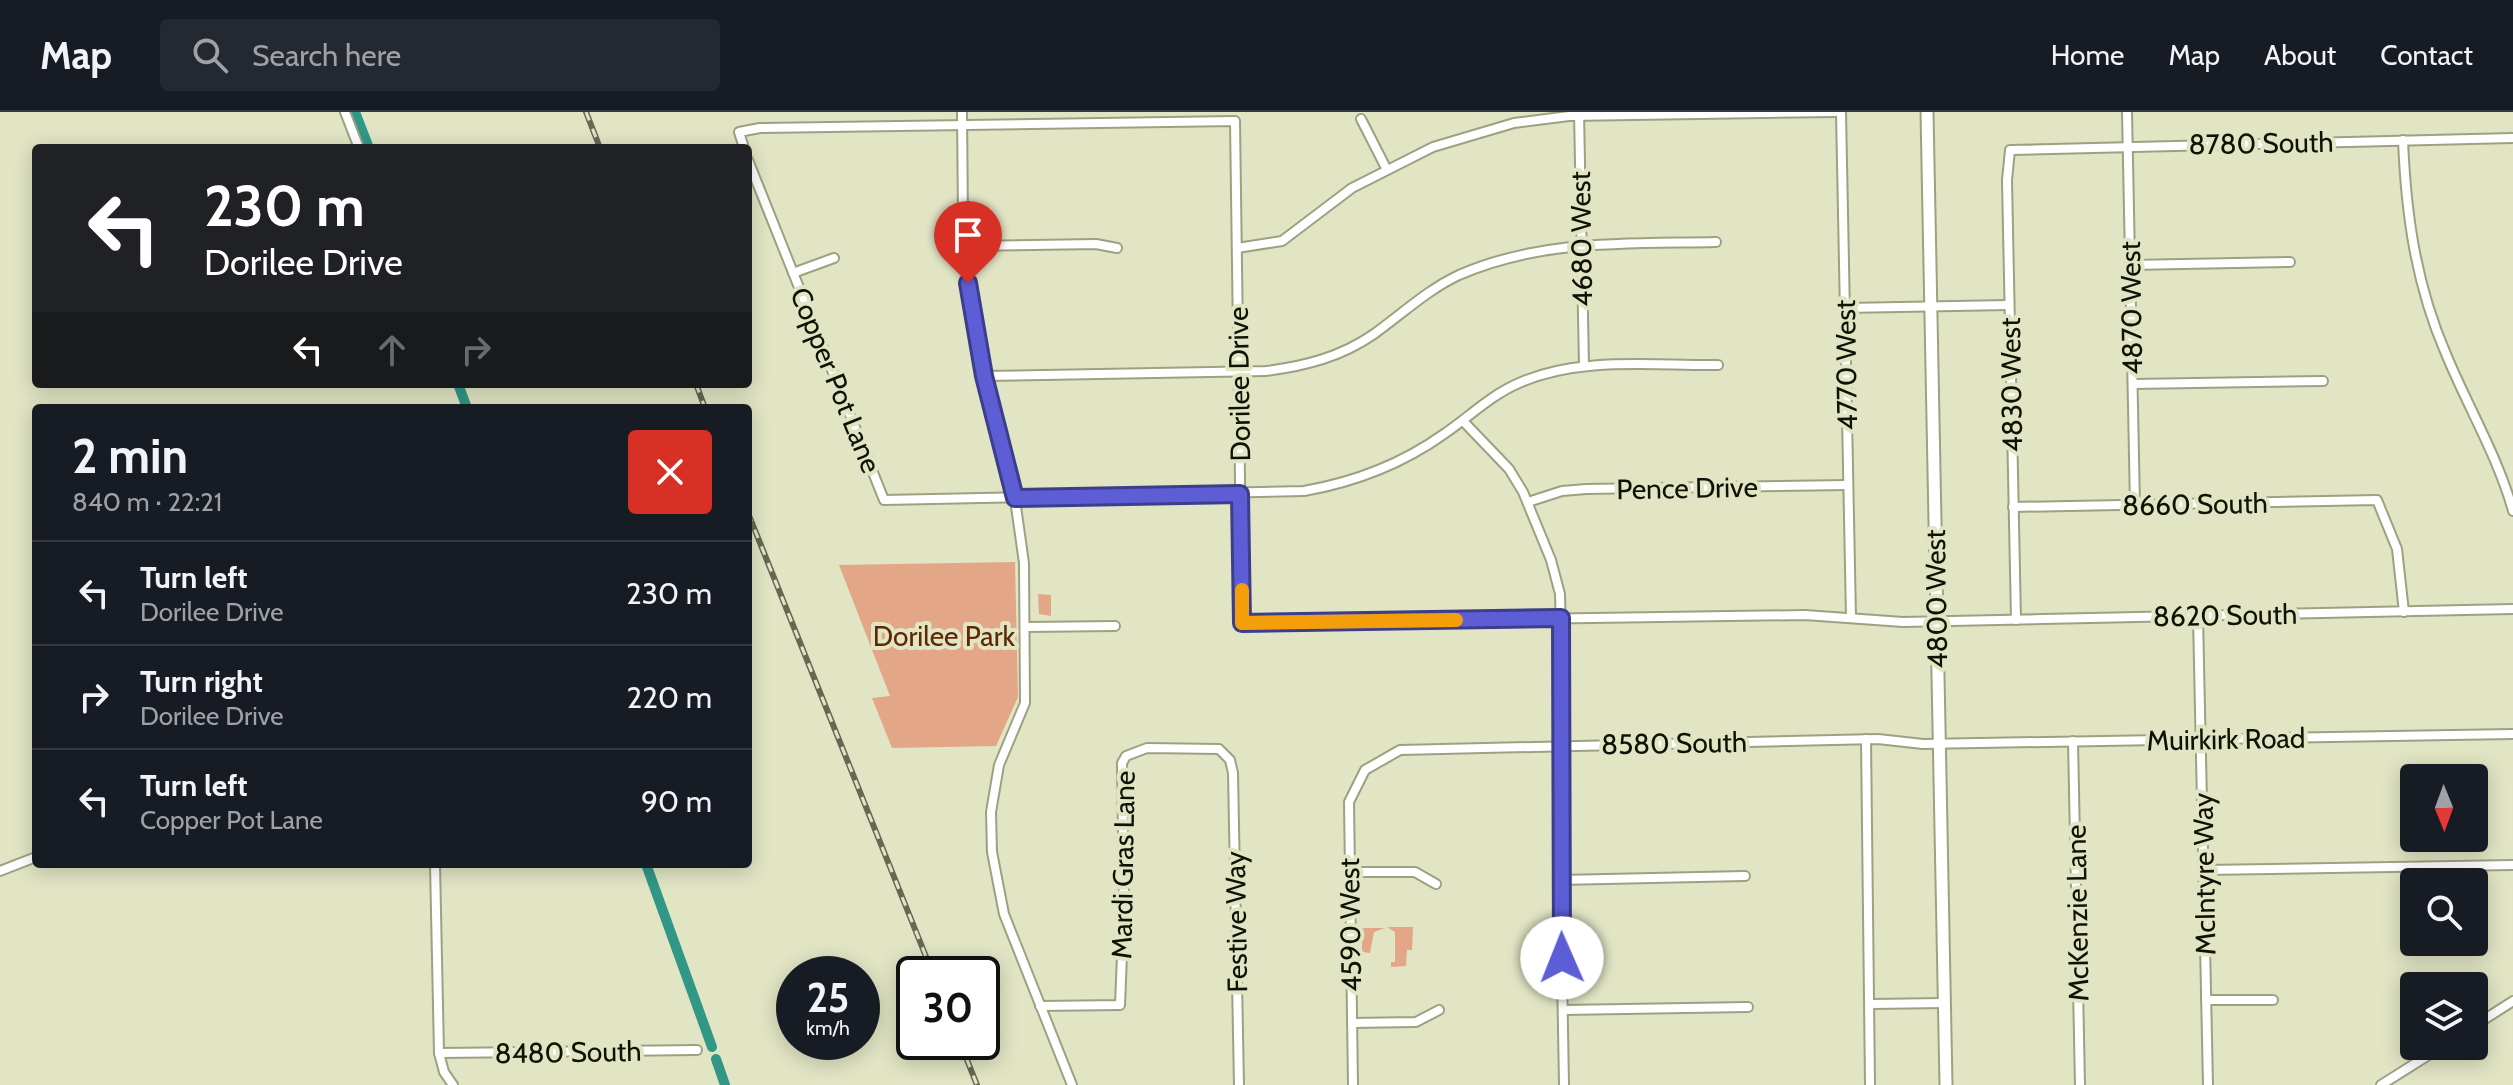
<!DOCTYPE html>
<meta charset="utf-8">
<style>
:root{--surface:#171b24;--page:#242831;--text:#f1f3f6;--muted:#9ea1a6;--line:#363941}
body{margin:0;font-family:Cabin,sans-serif;background:var(--page);color:var(--text);height:100vh;display:flex;flex-direction:column;font-size:30px;white-space:nowrap}
*{box-sizing:border-box;margin:0}
p{font-size:26px;color:var(--muted)}
.icon{flex:none;width:44px;height:44px;fill:none;stroke:currentColor;stroke-width:2;stroke-linecap:round;stroke-linejoin:round}
.map{position:relative;flex:1;overflow:hidden}
.sheet{position:absolute;left:32px;top:292px;width:720px;height:464px;display:flex;flex-direction:column;background:var(--surface);border-radius:8px;box-shadow:0 4px 20px #0003}
.sheet>*{flex:none}
.guide{position:absolute;left:32px;top:32px;width:720px;height:244px;border-radius:8px;box-shadow:0 4px 20px #0003;background:#202124;color:#fff;overflow:hidden}
.needle{width:52px;rotate:179deg}
.tools{position:absolute;left:2400px;top:652px;display:grid;gap:16px}
.tools a{display:grid;place-items:center;width:88px;height:88px;border-radius:8px;background:var(--surface);box-shadow:0 4px 20px #0003;font-size:40px}
.speed{position:absolute;left:776px;top:844px;display:flex;gap:16px;font-size:40px;font-weight:700;text-align:center}
.speed>*{display:grid;place-content:center;width:104px;height:104px;border-radius:50%;background:var(--surface);box-shadow:0 4px 20px #0003;line-height:1}
.speed small{font-size:20px;font-weight:400}
.speed .limit{border:4px solid #111;border-radius:12px;background:#fff;color:#111}
.pin{position:absolute;display:grid;place-items:center;width:68px;height:68px;color:#fff;margin:-82px -34px;border-radius:50% 50% 50% 0;rotate:-45deg;box-shadow:0 0 8px #0007}
.pin .icon{rotate:45deg}
.me{position:absolute;width:88px;margin:-44px;rotate:359deg;stroke-linejoin:round;filter:drop-shadow(0 0 6px #0008)}
.turn{display:flex;align-items:center;gap:28px;height:168px;padding:0 40px;font-size:36px}
.turn .icon{width:104px;height:104px;stroke-width:2.5}
.turn b{display:block;font-size:56px;line-height:68px}
.lanes{display:flex;align-items:center;height:76px;padding:0 40px;background:#0003;justify-content:center;gap:40px;direction:ltr}
.lanes .off{opacity:.35}
.round{display:grid;place-items:center;flex:none;width:84px;height:84px;border-radius:8px;background:var(--page)}
.summary{display:flex;align-items:center;justify-content:space-between;height:136px;padding:0 40px}
h1{font-size:48px;font-weight:800;line-height:60px}
ul{padding:0;list-style:none}
li{display:flex;align-items:center;gap:24px;height:104px;padding:0 40px;border-top:2px solid var(--line)}
li div{flex:1}
li b{display:block;font-size:30px}
li em{font-style:normal}
header{display:flex;align-items:center;gap:48px;box-sizing:border-box;height:112px;padding:0 40px;background:var(--surface);border-bottom:2px solid var(--line)}
header strong{font-size:38px}
nav{display:flex;gap:44px;margin-inline-start:auto;font-size:28px}
.search{width:560px;height:72px;background:var(--page);display:flex;align-items:center;gap:20px;box-sizing:border-box;padding:0 28px;border-radius:8px;color:var(--muted);font-size:30px}
.map>svg:first-child{display:block}
.green{fill:#e3a687}
.lines{fill:none;stroke-linecap:round;stroke-linejoin:round}
.canal{stroke:#319786;stroke-width:10}
.street-casing{stroke:#9da181;stroke-width:12}
.secondary-casing{stroke:#9da181;stroke-width:15}
.street{stroke:#fff;stroke-width:8}
.secondary{stroke:#fff;stroke-width:11}
.rail-casing{stroke:#666854;stroke-width:6}
.rail{stroke:#e1e5c4;stroke-width:3;stroke-dasharray:9;stroke-linecap:butt}
.route-casing{stroke:#3c3d8b;stroke-width:20}
.route{stroke:#5d5ed6;stroke-width:14}
.slow{stroke:#f59e0b;stroke-width:14}
.labels{text-anchor:middle;dominant-baseline:central;stroke-width:8;stroke-linejoin:round;paint-order:stroke}
.street-label{font-size:28px;fill:#111207;stroke:#e1e5c4}
.park-label{font-size:28px;fill:#5e2805;stroke:#e1e5c4}
</style>
<header>
<strong>Map</strong>
<div class="search"><svg class="icon" aria-label="search" viewBox="0 0 24 24"><circle cx="10" cy="10" r="6"/><path d="M15 15l6 6"/></svg>Search here</div>
<nav><a>Home</a><a>Map</a><a>About</a><a>Contact</a></nav>
</header>
<div class="map">
<svg width="2513" height="973" viewBox="0 0 2513 973">
<rect width="100%" height="100%" fill="#e1e5c4"/>
<g class="green">
<path d="M1015,450l3,135 -22,49 -104,2 -20,-50 18,-2 -51,-131z"/>
<path d="M1038,482l13,1v21l-12,-2z"/>
<path d="M1387,815h26l-1,23h-5l-1,16 -15,1v-5h4v-30z"/>
<path d="M1362,816h23l-11,4 -4,21 -8,-1z"/>
</g>
<g class="lines">
<g class="canal">
<path d="M355,0l14,36"/>
<path d="M458,272l9,24"/>
<path d="M646,752l66,183"/>
<path d="M716,947l9,26"/>
</g>
<g class="street-casing">
<g id="street">
<path d="M345,0l14,36"/>
<path d="M962,0l1,107 10,103 39,156 12,85 1,140 -26,62 -8,47 1,40 12,62 68,171"/>
<path d="M1579,0l5,254"/>
<path d="M1841,0l10,506"/>
<path d="M2127,0l8,393"/>
<path d="M1361,7l25,49"/>
<path d="M2403,28c3,75 13,145 43,214 21,51 52,103 67,157"/>
<path d="M744,36l-5,-16 21,-4 475,-7 7,502 563,-8 98,7 610,-13"/>
<path d="M748,48l136,340 420,-9c51,-9 98,-27 140,-57 25,-17 47,-39 75,-51 61,-27 135,-17 199,-18"/>
<path d="M965,134l131,-2 21,4"/>
<path d="M1237,136l45,-7 70,-53 81,-41 81,-24 55,-7 266,-4"/>
<path d="M2130,153l160,-3"/>
<path d="M793,161l41,-15"/>
<path d="M1845,196l164,-3"/>
<path d="M984,264l282,-5c39,-5 75,-14 108,-37 28,-20 53,-44 85,-59 82,-36 170,-31 257,-33"/>
<path d="M2133,272l190,-3"/>
<path d="M1463,309l46,48 14,23 28,68 9,34 4,163 -5,49 5,279"/>
<path d="M1528,390l34,-11 24,-2 262,-4"/>
<path d="M2013,395l364,-7 20,49 7,63"/>
<path d="M2198,504l10,469"/>
<path d="M2016,508l-9,-440 3,-30 503,-12"/>
<path d="M1026,515l89,-1"/>
<path d="M1866,627l4,346"/>
<path d="M2073,629l7,344"/>
<path d="M435,752l4,189 5,19 9,13"/>
<path d="M2204,758l309,-5"/>
<path d="M0,759l36,-14"/>
<path d="M1349,760h66l21,12"/>
<path d="M1560,768l185,-4"/>
<path d="M2413,885l1,18"/>
<path d="M2206,888h67"/>
<path d="M1872,892l72,-1"/>
<path d="M1040,894l80,-1 4,-100 -2,-142 4,-7 21,-8 72,1 11,11 3,13 6,312"/>
<path d="M1563,898l185,-3"/>
<path d="M1352,911l64,-1 23,-12"/>
<path d="M2474,914l39,-25"/>
<path d="M439,941l258,-3"/>
<path d="M1353,973l-4,-283 16,-32 35,-20 478,-11 45,5 590,-10"/>
<path d="M2381,973l62,-39"/>
</g>
</g>
<g class="secondary-casing">
<path id="secondary" d="M1927,0l19,973"/>
</g>
<use href="#street" class="street"/>
<use href="#secondary" class="secondary"/>
<g class="rail-casing">
<g id="rail">
<path d="M586,0l14,36"/>
<path d="M696,272l9,24"/>
<path d="M748,401l185,461"/>
<path d="M960,930l17,43"/>
</g>
</g>
<use href="#rail" class="rail"/>
</g>
<g class="lines">
<g class="route-casing">
<path id="route" d="M968,171l16,93 31,122 225,-4 2,129 319,-5 1,340"/>
</g>
<use href="#route" class="route"/>
<path class="slow" d="M1242,478v33l214,-3"/>
</g>
<g class="labels">
<g class="street-label">
<text transform="translate(2261 31) rotate(-1)">8780 South</text>
<text transform="translate(1581 127) rotate(-91)">4680 West</text>
<text transform="translate(2131 196) rotate(-91)">4870 West</text>
<text transform="translate(1846 253) rotate(-91)">4770 West</text>
<text transform="translate(836 268) rotate(68)">Copper Pot Lane</text>
<text transform="translate(1239 272) rotate(-91)">Dorilee Drive</text>
<text transform="translate(2011 273) rotate(-91)">4830 West</text>
<text transform="translate(1687 376) rotate(-1)">Pence Drive</text>
<text transform="translate(2195 392) rotate(-1)">8660 South</text>
<text transform="translate(1936 487) rotate(-91)">4800 West</text>
<text transform="translate(2225 503) rotate(-1)">8620 South</text>
<text transform="translate(2226 627) rotate(-1)">Muirkirk Road</text>
<text transform="translate(1674 631) rotate(-1)">8580 South</text>
<text transform="translate(1123 753) rotate(-89)">Mardi Gras Lane</text>
<text transform="translate(2204 762) rotate(-91)">McIntyre Way</text>
<text transform="translate(2077 801) rotate(-91)">McKenzie Lane</text>
<text transform="translate(1236 810) rotate(-91)">Festive Way</text>
<text transform="translate(1350 813) rotate(-91)">4590 West</text>
<text transform="translate(568 940) rotate(-1)">8480 South</text>
</g>
<g class="park-label">
<text x="944" y="524">Dorilee Park</text>
</g>
</g>
</svg>
<div class="tools">
<a><svg class="needle" viewBox="-14 -14 28 28"><path d="M0-13l5 13h-10z" fill="#e53935"/><path d="M0 13l5-13h-10z" fill="#9ea1a6"/></svg></a>
<a><svg class="icon" aria-label="search" viewBox="0 0 24 24"><circle cx="10" cy="10" r="6"/><path d="M15 15l6 6"/></svg></a>
<a><svg class="icon" aria-label="layers" viewBox="0 0 24 24"><path d="M12 4l9 5-9 5-9-5zM3 14l9 5 9-5"/></svg></a>
</div>
<div class="speed"><div>25<small>km/h</small></div><div class="limit">30</div></div>
<div class="pin" style="left:968px;top:171px;background:#d93025"><svg class="icon" aria-label="arrive" viewBox="0 0 24 24"><path d="M6 21V4h12l-3 4 3 4H6"/></svg></div>
<svg class="me" style="left:1562px;top:846px" viewBox="-20 -20 40 40"><circle r="19" fill="#fff"/><path d="M0-13L10 11 0 6-10 11z" fill="#5d5ed6"/></svg>
<div class="guide">
<div class="turn"><svg class="icon" aria-label="left" viewBox="0 0 24 24"><path d="M17 20v-9H6M10 6l-5 5 5 5"/></svg><div><b>230 m</b>Dorilee Drive</div></div>
<div class="lanes"><svg class="icon" aria-label="left" viewBox="0 0 24 24"><path d="M17 20v-9H6M10 6l-5 5 5 5"/></svg><svg class="icon off" aria-label="ahead" viewBox="0 0 24 24"><path d="M12 20V5M6 11l6-6 6 6"/></svg><svg class="icon off" aria-label="right" viewBox="0 0 24 24"><path d="M7 20v-9h11M14 6l5 5-5 5"/></svg></div>
</div>
<section class="sheet">
<div class="summary"><div><h1>2 min</h1><p>840 m · 22:21</p></div><a class="round" style="background:#d93025;color:#fff"><svg class="icon" aria-label="close" viewBox="0 0 24 24"><path d="M6 6l12 12M18 6L6 18"/></svg></a></div>
<ul>
<li><svg class="icon" aria-label="left" viewBox="0 0 24 24"><path d="M17 20v-9H6M10 6l-5 5 5 5"/></svg><div><b>Turn left</b><p>Dorilee Drive</p></div><em>230 m</em></li>
<li><svg class="icon" aria-label="right" viewBox="0 0 24 24"><path d="M7 20v-9h11M14 6l5 5-5 5"/></svg><div><b>Turn right</b><p>Dorilee Drive</p></div><em>220 m</em></li>
<li><svg class="icon" aria-label="left" viewBox="0 0 24 24"><path d="M17 20v-9H6M10 6l-5 5 5 5"/></svg><div><b>Turn left</b><p>Copper Pot Lane</p></div><em>90 m</em></li>
</ul>
</section>
</div>
